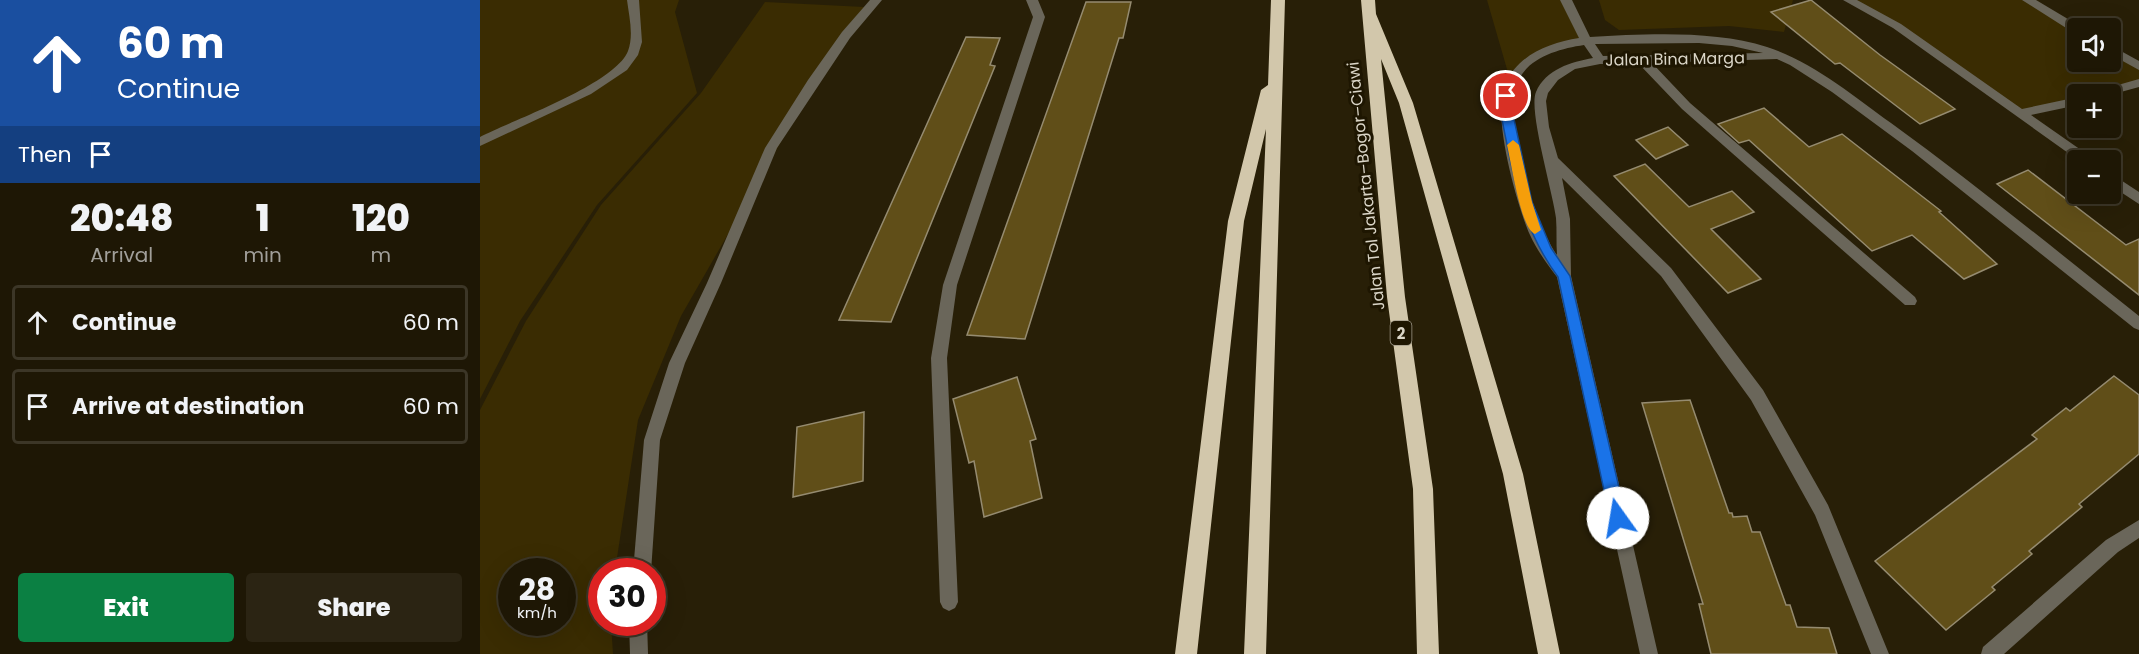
<!DOCTYPE html>
<meta charset="utf-8">
<style>
:root{--surface:#1e1705;--page:#2b2413;--text:#f1f3f6;--muted:#a19f9a;--line:#3c3627;--accent:#0b8043}
body{margin:0;font-family:Poppins,sans-serif;background:var(--page);color:var(--text);height:100vh;display:flex;flex-direction:column;font-size:22px;white-space:nowrap}
*{box-sizing:border-box;margin:0}
p{font-size:20px;color:var(--muted)}
.icon{flex:none;width:33px;height:33px;fill:none;stroke:currentColor;stroke-width:2;stroke-linecap:round;stroke-linejoin:round}
.map{position:relative;flex:1;overflow:hidden}
.sheet{display:flex;flex-direction:column;background:var(--surface);width:480px}
.sheet>*{flex:none}
.hud{background:#1a4fa0;color:#fff;overflow:hidden}
.controls{position:absolute;left:1587px;top:18px;display:grid;gap:12px}
.controls a{display:grid;place-items:center;width:54px;height:54px;border-radius:6px;background:var(--surface);box-shadow:0 6px 24px #0002,0 0 0 2px var(--line);font-size:30px}
.speed{position:absolute;left:18px;top:558px;display:flex;gap:12px;font-size:30px;font-weight:700;text-align:center}
.speed>*{display:grid;place-content:center;width:78px;height:78px;border-radius:50%;background:var(--surface);box-shadow:0 6px 24px #0002,0 0 0 2px var(--line);line-height:1}
.speed small{font-size:15px;font-weight:400}
.speed .limit{border:9px solid #d22;background:#fff;color:#111}
.pin{position:absolute;display:grid;place-items:center;width:51px;height:51px;color:#fff;margin:-26px;border:3px solid #fff;border-radius:50%;box-shadow:0 2px 6px #0007}
.me{position:absolute;width:66px;margin:-33px;rotate:347deg;stroke-linejoin:round;filter:drop-shadow(0 0 4px #0008)}
.turn{display:flex;align-items:center;gap:21px;height:126px;padding:0 18px;font-size:27px}
.turn .icon{width:78px;height:78px;stroke-width:2.5}
.turn b{display:block;font-size:42px;line-height:51px}
.then{display:flex;align-items:center;height:57px;padding:0 18px;background:#0003;gap:12px;font-size:22px}
.eta{display:flex;justify-content:space-evenly;align-items:center;height:102px;text-align:center}
.eta b{font-size:36px;font-weight:800;line-height:42px}
.primary-button{display:flex;gap:12px;margin-top:auto;padding:12px 18px}
.primary-button a{flex:1;height:69px;border-radius:6px;background:var(--accent);color:#fff;font-size:24px;font-weight:800;line-height:69px;text-align:center}
.primary-button a+a{background:var(--page);color:var(--text)}
ul{padding:0;list-style:none}
li{display:flex;align-items:center;gap:18px;height:75px;margin:0 12px 9px;padding:0 6px;border:3px solid var(--line);border-radius:6px}
li div{flex:1}
li b{display:block;font-size:22px}
li em{font-style:normal}
main{display:flex;flex:1;min-height:0}
.map>svg:first-child{display:block}
.green{fill:#3a2c02;fill-rule:evenodd}
.building{fill:#604e18;stroke:#958b70;stroke-width:1.5}
.lines{fill:none;stroke-linecap:round;stroke-linejoin:round}
.minor{fill:#6a665a;fill-rule:evenodd}
.highway{fill:#d2c7ab;fill-rule:evenodd}
.route{fill:#1a73e8;stroke:#114b97;stroke-width:1.5}
.slow{fill:#f59e0b}
.labels{text-anchor:middle;dominant-baseline:central;stroke-width:6;stroke-linejoin:round;paint-order:stroke}
.shield{fill:#1e1601;stroke:#a29c8c;stroke-width:1.5}
.shield-label{font-size:15px;font-weight:bold;fill:#dad5c7}
.street-label{font-size:16px;fill:#dad5c7;stroke:#1e1601}
</style>
<main>
<section class="sheet">
<div class="hud">
<div class="turn"><svg class="icon" aria-label="ahead" viewBox="0 0 24 24"><path d="M12 20V5M6 11l6-6 6 6"/></svg><div><b>60 m</b>Continue</div></div>
<div class="then">Then<svg class="icon" aria-label="arrive" viewBox="0 0 24 24"><path d="M6 21V4h12l-3 4 3 4H6"/></svg></div>
</div>
<div class="eta">
<div><b>20:48</b><p>Arrival</p></div>
<div><b>1</b><p>min</p></div>
<div><b>120</b><p>m</p></div>
</div>
<ul>
<li><svg class="icon" aria-label="ahead" viewBox="0 0 24 24"><path d="M12 20V5M6 11l6-6 6 6"/></svg><div><b>Continue</b></div><em>60 m</em></li>
<li><svg class="icon" aria-label="arrive" viewBox="0 0 24 24"><path d="M6 21V4h12l-3 4 3 4H6"/></svg><div><b>Arrive at destination</b></div><em>60 m</em></li>
</ul>
<div class="primary-button"><a>Exit</a><a>Share</a></div>
</section>
<div class="map">
<svg width="1659" height="654" viewBox="0 0 1659 654">
<rect width="100%" height="100%" fill="#281f07"/>
<g class="green">
<path d="M0,0h199l-4,12 22,81 -100,112 -77,116 -40,78z"/>
<path d="M1007,0h79l19,39 -54,18 -20,26z"/>
<path d="M1119,0h194l-9,32 -55,-6 -110,4 -14,-10z"/>
<path d="M1369,0h179l49,29 1,33h32l1,-13 28,17v17l-38,11h-23l-1,7 -55,12 -125,-87z"/>
<path d="M285,2l99,5 -35,51 -148,258 -43,104 -23,151 -13,1v50l9,1 2,31h-133v-244l46,-89 75,-116 100,-112zM32,572h50v50h-50z"/>
</g>
<g class="building">
<path d="M1331,0l69,55 75,54 -35,15 -80,-61 -5,1 -64,-52z"/>
<path d="M606,2h45l-8,36h-4l-94,301 -58,-4z"/>
<path d="M486,37l34,1 -10,27 5,1 -104,256 -52,-2z"/>
<path d="M1284,108l45,39 33,-13 99,77 -2,1 58,52 -33,15 -52,-44 -40,16 -123,-111 -10,3 -21,-19z"/>
<path d="M1188,127l20,18 -32,14 -20,-19z"/>
<path d="M1165,164l44,43 43,-16 22,21 -43,17 50,50 -33,14 -114,-117z"/>
<path d="M1548,170l98,75 13,-6v56l-142,-111z"/>
<path d="M1634,376l25,19v59l-60,50 3,3 -53,44 3,3 -40,33 3,3 -49,40 -71,-69 162,-122 -5,-4 34,-27 4,3z"/>
<path d="M537,377l19,62 -6,2 12,57 -58,19 -10,-56 -5,2 -16,-64z"/>
<path d="M1210,400l39,113h3l1,4 14,-1 5,16h8l26,73h4l7,22 32,1 8,26h-126l-12,-50h4l-61,-201z"/>
<path d="M384,412l-1,69 -70,16 4,-70z"/>
</g>
<g class="lines">
<g class="minor">
<path d="M147,0h12l3,42 -4,13 -11,15 -36,24 -111,52v-9c33,-17 135,-53 148,-86 6,-16 1,-35 -1,-51z"/>
<path d="M390,0h12l-32,38 -73,110 -56,135 -36,80 -25,77 -9,132h-18l11,-132 25,-77 38,-80 58,-135 43,-68 34,-48z"/>
<path d="M546,0h12l7,17 -88,268 -10,73 11,244 -3,6 -6,3 -6,-3 -3,-6 -9,-244 12,-73 90,-268z"/>
<path d="M1080,0h12l18,37c55,-3 124,-7 177,10 46,15 85,48 124,76 84,61 166,128 248,193v14l-5,-2 -222,-177 -80,-59 -42,-27 -13,-6 -125,4 38,40 225,194 2,4 -2,4h-10l-223,-196 -44,-46 -38,1 -25,5 -17,11 -10,13 -2,8 3,26 9,31 113,110 92,122 65,115 61,149h-18l-56,-139 -64,-115 -90,-124 -99,-98 8,41 1,57 87,378h-18l-83,-377c-10,-13 -20,-27 -27,-42 -13,-29 -39,-122 -25,-151 14,-30 44,-41 74,-46zM1219,43l33,3 31,7 -160,3 -8,-12zM1104,45l9,13c-22,4 -47,11 -57,34 -8,17 17,101 20,126 1,12 0,25 1,37 -22,-31 -53,-132 -41,-169 9,-28 42,-37 68,-41z"/>
<path d="M1363,0h14l44,24 121,85 56,-12v8l-47,10 60,42 1,3h-14l-185,-132z"/>
<path d="M1542,0h14l47,28h-5v5h-4z"/>
<path d="M1630,45l29,16v9l-29,-16z"/>
<path d="M1659,79v8l-29,8 -15,-1 2,-3z"/>
<path d="M1630,173l29,19v12l-29,-19z"/>
<path d="M1659,520v18l-21,14 -114,102h-23l2,-7 123,-107z"/>
<path d="M149,622h18l1,32h-18z"/>
</g>
<g class="highway">
<path d="M791,0h14l-19,654h-22l22,-525 -22,92 -47,433h-22l53,-433 33,-131 7,-5z"/>
<path d="M881,0h14l1,14 37,89 110,371 37,180h-22l-35,-180 -104,-371 -18,-44 24,238 28,192 6,165h-22l-4,-165 -26,-192z"/>
</g>
</g>
<path class="route" d="M1026,92l5,4 1,14 20,92 19,46 19,28 56,242 -2,6 -6,2 -6,-2 -2,-6 -52,-241c-39,-53 -45,-105 -58,-167v-14z"/>
<path class="slow" d="M1033,140l6,5 13,57 9,28 -6,4c-14,-4 -24,-73 -28,-89z"/>
<g class="labels">
<rect class="shield" x="910.5" y="321" width="21" height="24" rx="4.5"/>
<g class="shield-label">
<text x="921" y="333">2</text>
</g>
<g class="street-label">
<text transform="translate(1195 59) rotate(-1)">Jalan Bina Marga</text>
<text transform="translate(886 186) rotate(-96)">Jalan Tol Jakarta–Bogor–Ciawi</text>
</g>
</g>
</svg>
<div class="controls">
<a><svg class="icon" aria-label="sound" viewBox="0 0 24 24"><path d="M4 9h4l5-4v14l-5-4H4zM17 9q2 3 0 6"/></svg></a>
<a>+</a>
<a>−</a>
</div>
<div class="speed"><div>28<small>km/h</small></div><div class="limit">30</div></div>
<div class="pin" style="left:1026px;top:96px;background:#d93025"><svg class="icon" aria-label="arrive" viewBox="0 0 24 24"><path d="M6 21V4h12l-3 4 3 4H6"/></svg></div>
<svg class="me" style="left:1138px;top:518px" viewBox="-20 -20 40 40"><circle r="19" fill="#fff"/><path d="M0-13L10 11 0 6-10 11z" fill="#1a73e8"/></svg>
</div>
</main>
